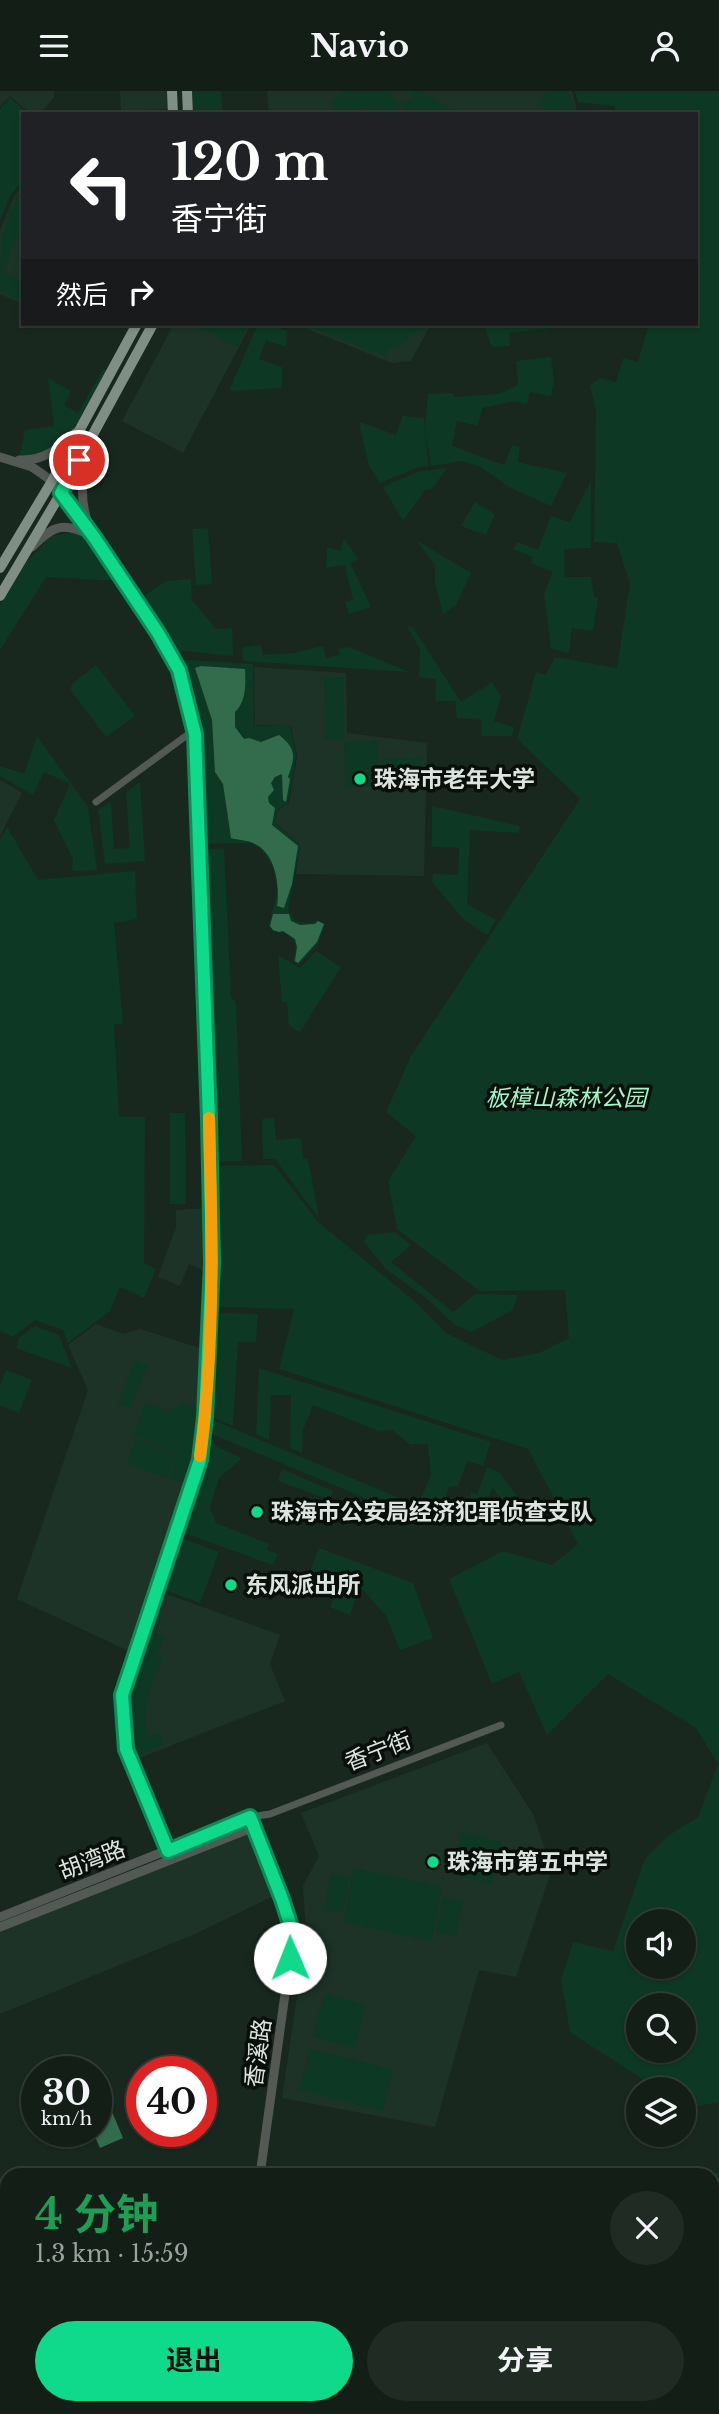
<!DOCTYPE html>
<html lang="zh">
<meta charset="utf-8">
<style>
:root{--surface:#131e17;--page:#202b24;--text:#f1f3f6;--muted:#9da2a1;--line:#323c36;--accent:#0fd98a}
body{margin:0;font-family:"Libre Baskerville","Noto Sans SC",serif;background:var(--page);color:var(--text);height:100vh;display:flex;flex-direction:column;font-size:26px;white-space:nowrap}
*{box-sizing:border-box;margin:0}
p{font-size:23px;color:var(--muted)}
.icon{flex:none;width:38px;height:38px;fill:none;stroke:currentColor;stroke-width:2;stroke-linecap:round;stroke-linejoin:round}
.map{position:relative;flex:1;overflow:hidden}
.sheet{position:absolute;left:0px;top:2077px;width:719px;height:247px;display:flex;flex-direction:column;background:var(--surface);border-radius:21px 21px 0 0;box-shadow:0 2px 5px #0004,0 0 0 2px var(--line)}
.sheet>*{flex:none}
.hud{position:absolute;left:21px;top:21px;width:677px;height:214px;border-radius:0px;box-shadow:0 2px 5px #0004,0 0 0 2px var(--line);background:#202124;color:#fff;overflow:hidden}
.tools{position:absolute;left:626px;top:1818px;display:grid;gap:14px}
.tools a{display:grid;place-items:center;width:70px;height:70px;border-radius:50%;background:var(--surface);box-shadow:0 2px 5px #0004,0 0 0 2px var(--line);font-size:35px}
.speed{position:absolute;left:21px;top:1965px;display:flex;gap:14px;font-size:35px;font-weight:700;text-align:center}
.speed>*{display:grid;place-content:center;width:91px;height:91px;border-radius:50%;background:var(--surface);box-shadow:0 2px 5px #0004,0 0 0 2px var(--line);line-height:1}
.speed small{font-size:18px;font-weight:400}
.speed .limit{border:10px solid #d22;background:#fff;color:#111}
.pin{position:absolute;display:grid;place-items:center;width:60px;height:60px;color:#fff;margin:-30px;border:4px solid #fff;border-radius:50%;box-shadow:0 2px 7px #0007}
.me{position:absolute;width:77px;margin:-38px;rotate:359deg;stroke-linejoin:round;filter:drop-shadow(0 0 5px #0008)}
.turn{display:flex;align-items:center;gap:24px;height:147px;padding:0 35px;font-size:32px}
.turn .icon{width:91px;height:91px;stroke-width:2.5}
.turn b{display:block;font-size:49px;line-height:60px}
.then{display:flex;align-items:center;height:66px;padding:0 35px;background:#0003;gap:14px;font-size:26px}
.round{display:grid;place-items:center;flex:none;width:74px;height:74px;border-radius:37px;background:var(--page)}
.headline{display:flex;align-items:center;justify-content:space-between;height:119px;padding:0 35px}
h1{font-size:42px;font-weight:700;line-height:52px;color:#1e9e55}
.primary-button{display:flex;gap:14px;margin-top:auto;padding:14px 35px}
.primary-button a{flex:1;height:80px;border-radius:42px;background:var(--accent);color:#111;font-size:28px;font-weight:700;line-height:80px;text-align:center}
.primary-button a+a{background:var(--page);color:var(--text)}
header{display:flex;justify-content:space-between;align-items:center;height:91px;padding:0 35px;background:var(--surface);font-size:32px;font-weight:700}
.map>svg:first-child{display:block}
.built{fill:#1d3327}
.green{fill:#0d3823;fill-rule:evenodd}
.water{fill:#326c4d}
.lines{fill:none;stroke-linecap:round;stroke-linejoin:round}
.minor{stroke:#535a55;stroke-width:7}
.tertiary{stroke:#535a55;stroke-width:9}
.primary{stroke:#808f86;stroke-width:10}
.route-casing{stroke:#0a8d5a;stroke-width:18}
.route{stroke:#0fd98a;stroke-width:12}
.slow{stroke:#f59e0b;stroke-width:12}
.poi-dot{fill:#0fd98a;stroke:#090f0b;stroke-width:2.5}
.labels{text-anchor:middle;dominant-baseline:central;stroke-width:7;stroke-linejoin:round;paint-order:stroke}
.poi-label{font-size:23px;font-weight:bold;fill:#dbe4de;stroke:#090f0b;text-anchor:start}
.park-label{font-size:23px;font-style:italic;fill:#a0f7c5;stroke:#090f0b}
.street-label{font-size:23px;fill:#dbe4de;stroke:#090f0b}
</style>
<header><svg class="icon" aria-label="menu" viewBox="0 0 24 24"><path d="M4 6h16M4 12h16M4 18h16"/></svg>Navio<svg class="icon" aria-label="person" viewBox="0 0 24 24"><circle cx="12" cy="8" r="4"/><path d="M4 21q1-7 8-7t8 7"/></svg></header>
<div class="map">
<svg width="719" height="2323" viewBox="0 0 719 2323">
<rect width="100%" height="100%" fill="#19281f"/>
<g class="built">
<path d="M0,0h54v6l-14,17h-9l-21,-18 -10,11z"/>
<path d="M120,0h51l2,18 -52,2z"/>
<path d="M267,0h305l4,16 -2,7h-305z"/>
<path d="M23,93v120l-23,-10v-64l14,-33z"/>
<path d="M174,233h77l-68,129 -61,-32z"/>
<path d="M295,233h136l-20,37 -19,2z"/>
<path d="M254,576l92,6 1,60 80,10 -3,133 -128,-2 4,-30 -25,-21 2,-12 12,-8 8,-47 -6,-30 -36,-1z"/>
<path d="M0,689l22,13 -22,43z"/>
<path d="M207,1117l-2,63 -16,-7 -9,22 -22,-9 18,-50v-17z"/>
<path d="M96,1233l28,10 16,-5 66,21 -10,109 -65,193 -114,-53 71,-209 -20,-45z"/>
<path d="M161,1501l119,43 -10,29 15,37 -148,58 -5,-10 -3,-53z"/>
<path d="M487,1652l46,71 19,55 -36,108 -37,-7 -44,157 -153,-29 24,-163 -3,-49 16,-30 -18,-43z"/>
<path d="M254,1737l26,65 -85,41 -195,80v-86z"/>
<path d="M67,2317h161l-1,6h-158z"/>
</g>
<g class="green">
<path d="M192,0h29l2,23h-29z"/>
<path d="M341,0h47l10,13 4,10c-6,0 -12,1 -18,0 -12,-2 -19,-13 -31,0h-22l1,-12z"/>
<path d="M409,0h13l35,21 -4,2h-48l-4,-10 12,-6z"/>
<path d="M547,0h21l6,17 -4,6h-14l-16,-10z"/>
<path d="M575,0h144v2011l-30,6 -5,-1v-18h-30l-1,-3 -83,-54 -9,-52 12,-38 40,9 32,-92 23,-23 30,-19 20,-53 -22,-36 -88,-54 -61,61 -28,-63 -27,12 -43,-105 54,-28 49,14 26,-21 -50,-95 -249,-80 15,-60 -79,-2v-141l59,-1 44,57 100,82 28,29 56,27 37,-7 30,-15 -4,-48 -85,1 -83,-62 -9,-48 28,-45 -30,-24 25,-56 169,-257 -63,-60 19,-67 10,3 9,-18 62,11 13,-84 -13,-41 -23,-1 2,-131 -6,-26 10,-7 16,4 7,-24 15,4 11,-38h47v-210h-79l-3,-8 -36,-4zM639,1830h45v46h-45zM639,1914h45v46h-45z"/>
<path d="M10,7l19,16h-6v66l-13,16 -10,24v-111z"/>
<path d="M23,96v33l-20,53 20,7v21l-23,-10c0,-40 0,-69 23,-104z"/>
<path d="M193,233h56l-12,23z"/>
<path d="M258,233h12l17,7 -1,16 -20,-7 -7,19 23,8v21l-53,3z"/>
<path d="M302,233h121c-11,12 -18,21 -34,24l-4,8z"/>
<path d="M483,233h74l-1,4 -47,5 1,13 -18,1z"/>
<path d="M551,266l3,25 -3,14 -21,-4 -3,12 -12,-3 -33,7 -4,18 -21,-5 -5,25c17,5 34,13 52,19l8,-20 8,2 -2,15 49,11 -16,33 -42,-19 -28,-20 -19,-6 -31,5 -6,-36 3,-36 25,-1 1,4 45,-3 19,-9 -2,-24z"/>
<path d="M103,278l6,3 -28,51 -16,15 -5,-4 5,6 -21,14 -25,4 6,-28 29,-4 -6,-48 23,13 -7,14 14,8z"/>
<path d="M403,325l21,2 5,48 -13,2 -36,15 -11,-17 -10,-44 35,12 1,2z"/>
<path d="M447,377l-15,21 -7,1 -22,31 -20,-34 34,-15z"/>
<path d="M591,390v67l-27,1 1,28h26l3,19 4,2 -5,33 -21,-3 -3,25 -18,-4 -7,-56 9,-21 -22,-9 2,-6 -19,-8 3,-7 21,8 13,-34 19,6z"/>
<path d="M475,411l20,12 -9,21 -25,-9z"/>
<path d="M208,437l4,56 -16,1 -4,-56z"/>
<path d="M75,441l16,9 26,40 -71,-4 -46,73v-45l23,-39 28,-30z"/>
<path d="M344,447l14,21 -8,4 21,44 -22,7 -4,-12 8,-2 -8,-35 -19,3 1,-21 13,4z"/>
<path d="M416,449l55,33 -15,32 -13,9 -8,-32v-17z"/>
<path d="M191,488l1,21 24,29 16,-1 1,28 -57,-6 -33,-54 24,-15z"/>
<path d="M412,535l49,76 31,-20 9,15 -7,24 20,6 -2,9h-30l-1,-17 -24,-1 -2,-17h-20l1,-22 -17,-2 1,-28 -12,-21z"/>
<path d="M261,554l2,10 30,-2 30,-7 3,12 14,-3 -2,-6 11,-2 60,25 -166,-11 -1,-14z"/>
<path d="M174,568l79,5 1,62h36l6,30 -8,47 -11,7 -2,14 25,20 -12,66 7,11c7,2 16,4 22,-1l8,4 -7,20 -19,21 -6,-4 3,-14 -2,-7 -9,-7 -12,-2 -4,-5 9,-36 -6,-25 -11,-16 -9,-6 -51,1 -5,-110z"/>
<path d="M96,574l39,51 -29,21 -36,-48 3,-6z"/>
<path d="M344,586v63h-19l-1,-62z"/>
<path d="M37,645l51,71 9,63 -25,1 1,-12 -19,-39 16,-36 -26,-12 -11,23 -33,-19v-10l24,8z"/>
<path d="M378,650v46h-33l-1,-45z"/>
<path d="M421,667l1,24 -41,1v-24z"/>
<path d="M140,691l5,79 -40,3 -7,-54 13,-8 3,47 16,-1 -4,-55z"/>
<path d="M432,715l88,20 -1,7 -49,-3 -3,74 29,16 -9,15 -24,-16 -31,-37 1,-8 25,1 1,-27 -27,-1z"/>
<path d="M7,736l31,53 97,-9 2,48 -23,4 9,100 -9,2 5,91 26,1 -1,146 12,6 -12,29 -24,-11 -10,24 -42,32 -5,-13 -28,-10 -22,17 -13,-6v-491z"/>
<path d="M224,757l7,149 5,6 6,158 -24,1 -13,-313z"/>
<path d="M316,860l25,16 -41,65 -11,-6 -2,-24h-5l-4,-47 22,13z"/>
<path d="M170,1022h15l1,91h-16z"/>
<path d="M274,1027l2,22 25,-2 2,21h5l11,59 -44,-59h-12l-1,-40z"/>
<path d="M395,1141l16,13 -20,17 62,50 22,-18 43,1 -5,15 -42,22 -16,-7 -29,-27 -40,-29 -22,-27 3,-7z"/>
<path d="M217,1222l41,1 -2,28h-18l-5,84 -22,-9z"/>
<path d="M35,1235l24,9 13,33 -56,-20 3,-10z"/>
<path d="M135,1269l13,5 -18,43 -12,-4z"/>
<path d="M259,1277l232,74 -8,24 -16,-5 -9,25 -9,1 -9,25 -21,-9 12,-28 -3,-31h-19l-16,-14 -14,1 -66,-26 -10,25 -1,23 -12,-5 1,-53h-20l-2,45 -13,-6z"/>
<path d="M6,1279l26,10 -13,33 -19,-8v-20z"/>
<path d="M146,1311l22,9 15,-8 21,9 -6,47 -9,26 -20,-7 9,-25 -45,-18z"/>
<path d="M208,1327l225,94 -6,12 -220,-92z"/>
<path d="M136,1348l40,15 -9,24 -40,-15z"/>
<path d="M209,1352l33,15 -23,20 -9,29 6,16 53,21 -2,6 11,4 -5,11 -89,-32 23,-73z"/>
<path d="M487,1376l12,5 34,46 -20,-3 -20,-27 -18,34 -12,-6 8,-24 6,2z"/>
<path d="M282,1378l51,22 -3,9 -52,-19z"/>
<path d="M184,1448l35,13 -19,51 -35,-13z"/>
<path d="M319,1457l94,35 20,55 -33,12 -14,-34 -24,-27 -52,-18z"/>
<path d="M339,1494l19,7 -8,23 -20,-8z"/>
<path d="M151,1541l13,4 -7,20 5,2c-8,25 -24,54 -13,79l10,-3 4,10 -25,11 -8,-58z"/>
<path d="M461,1741l41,10 -11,42 -40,-10z"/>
<path d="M354,1777l88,19 -10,54 -89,-19z"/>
<path d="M331,1783l19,4 -8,35 -18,-4z"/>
<path d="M443,1807l20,3 -7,35 -20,-4z"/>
<path d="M324,1903l41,10 -10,44 -42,-11z"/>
<path d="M310,1958l83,20 -10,42 -84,-21z"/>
<path d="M556,2079l163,3v241h-198l2,-6h189v-233h-156z"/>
</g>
<g class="water">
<path d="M201,575l44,3c1,15 1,33 -10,43v15l9,12 5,-1 12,4 18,-7c18,14 16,22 9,42l2,2 -4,23 -3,-2 -1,-26 -7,3 -4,6 3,7 -6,7 1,6 6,5 -3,17 26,21 -6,38 -8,24 -7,-2c3,-20 -1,-54 -24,-63 -6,-3 -15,-3 -22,-5l-8,-54 -8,-12 -3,-52 -17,-52z"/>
<path d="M273,823h16l2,7 9,4 15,-1 3,-3 6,3 -7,18 -19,21 -3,-2 2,-14 -2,-8 -12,-8 -4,1 -6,-2 -3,-4z"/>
<path d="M110,2016l13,31 -23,10 -7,-16 3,-1v-18z"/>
</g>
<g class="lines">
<g class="minor">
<path d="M96,711l98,-72"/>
<path d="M250,1726l20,-3 231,-89"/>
<path d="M0,2285l7,3"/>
</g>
<g class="tertiary">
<path d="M89,356c-6,26 -11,53 0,78"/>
<path d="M0,366l32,10 20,14 42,56 64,96 21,37 16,64 14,385 3,144 -7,154 -5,43 -78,235 4,54 45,110"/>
<path d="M19,369c25,1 40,-11 57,-28"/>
<path d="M32,456c23,-23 31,-25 61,-11"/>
<path d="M0,1826l250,-100 32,82 10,31 -2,28 -30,217"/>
<path d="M0,1836l254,-100"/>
<path d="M227,2323l1,-6"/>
</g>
<g class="primary">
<path d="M172,0l1,23"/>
<path d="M187,0l1,23"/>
<path d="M0,477l52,-87 85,-157"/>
<path d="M0,505l61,-103 92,-169"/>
<path d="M0,2200l7,18"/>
<path d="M0,2249l7,18"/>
<path d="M27,2317l3,6"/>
<path d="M46,2317l3,6"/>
</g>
</g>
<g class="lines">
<g class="route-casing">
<path id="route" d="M79,369l-18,33 33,44 64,96 21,37 16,64 14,385 3,144 -7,154 -5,43 -78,235 4,54 42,102 82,-34 32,82 10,31 -2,28"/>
</g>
<use href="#route" class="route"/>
<path class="slow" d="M200,1365c15,-112 12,-225 9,-338"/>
</g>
<g class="poi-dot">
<circle cx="360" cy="688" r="7"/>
<circle cx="257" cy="1421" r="7"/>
<circle cx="231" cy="1494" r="7"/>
<circle cx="433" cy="1771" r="7"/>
</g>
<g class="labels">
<g class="poi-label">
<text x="374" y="688">珠海市老年大学</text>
<text x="271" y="1421">珠海市公安局经济犯罪侦查支队</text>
<text x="245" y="1494">东风派出所</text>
<text x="447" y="1771">珠海市第五中学</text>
</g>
<g class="park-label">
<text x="566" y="1007">板樟山森林公园</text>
</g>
<g class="street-label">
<text transform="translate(378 1660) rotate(-21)">香宁街</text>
<text transform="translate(92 1769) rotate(-21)">胡湾路</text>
<text transform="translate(258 1962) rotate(-82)">香溪路</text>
</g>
</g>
</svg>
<div class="tools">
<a><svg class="icon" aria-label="sound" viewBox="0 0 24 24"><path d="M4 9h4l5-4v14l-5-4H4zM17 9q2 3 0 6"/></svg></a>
<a><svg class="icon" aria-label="search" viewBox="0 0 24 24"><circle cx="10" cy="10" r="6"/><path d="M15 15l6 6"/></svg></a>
<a><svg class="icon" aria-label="layers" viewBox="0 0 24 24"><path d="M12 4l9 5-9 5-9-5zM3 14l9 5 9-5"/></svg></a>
</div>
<div class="speed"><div>30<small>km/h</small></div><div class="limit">40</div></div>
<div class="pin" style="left:79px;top:369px;background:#d93025"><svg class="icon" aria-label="arrive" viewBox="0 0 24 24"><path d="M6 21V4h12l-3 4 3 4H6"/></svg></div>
<svg class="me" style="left:290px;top:1867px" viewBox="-20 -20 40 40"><circle r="19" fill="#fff"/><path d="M0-13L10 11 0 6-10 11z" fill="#0fd98a"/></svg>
<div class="hud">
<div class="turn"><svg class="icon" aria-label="left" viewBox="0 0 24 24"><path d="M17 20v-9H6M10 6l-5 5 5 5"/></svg><div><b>120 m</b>香宁街</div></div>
<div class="then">然后<svg class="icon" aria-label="right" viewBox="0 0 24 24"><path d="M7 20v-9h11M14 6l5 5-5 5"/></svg></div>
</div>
<section class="sheet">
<div class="headline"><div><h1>4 分钟</h1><p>1.3 km · 15:59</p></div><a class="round"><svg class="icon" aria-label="close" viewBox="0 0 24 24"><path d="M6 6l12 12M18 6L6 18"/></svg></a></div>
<div class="primary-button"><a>退出</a><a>分享</a></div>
</section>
</div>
